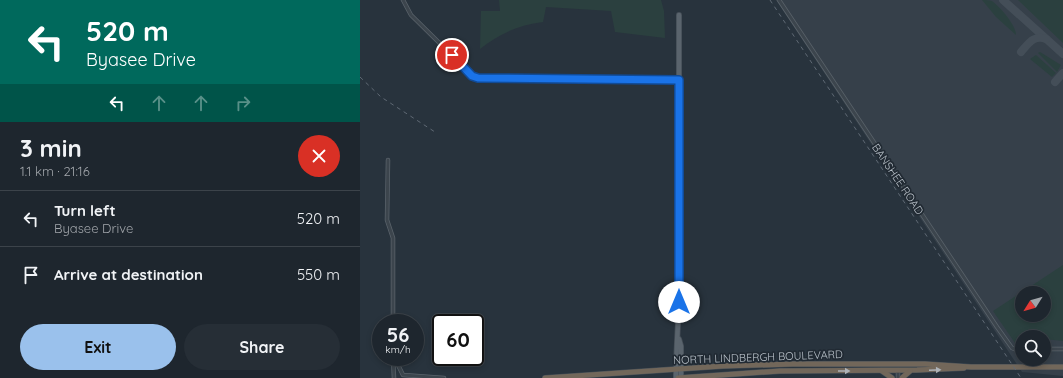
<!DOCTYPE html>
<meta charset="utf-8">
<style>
:root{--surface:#1e262e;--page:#262e36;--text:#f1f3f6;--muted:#a1a5aa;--line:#3c434a;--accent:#9ac1ec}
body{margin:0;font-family:Quicksand,sans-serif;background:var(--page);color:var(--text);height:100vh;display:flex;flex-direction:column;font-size:15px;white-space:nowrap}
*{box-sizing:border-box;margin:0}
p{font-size:13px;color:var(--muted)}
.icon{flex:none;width:22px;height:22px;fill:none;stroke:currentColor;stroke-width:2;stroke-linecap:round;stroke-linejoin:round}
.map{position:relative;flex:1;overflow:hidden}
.details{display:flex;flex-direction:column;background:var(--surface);width:360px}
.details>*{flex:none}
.hud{background:#00695c;color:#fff;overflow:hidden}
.needle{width:26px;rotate:233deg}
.controls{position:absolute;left:655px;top:286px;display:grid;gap:8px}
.controls a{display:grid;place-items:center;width:36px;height:36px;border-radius:50%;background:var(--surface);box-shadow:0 2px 6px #0003,0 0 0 1px var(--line);font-size:20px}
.speed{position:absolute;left:12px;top:314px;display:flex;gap:8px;font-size:20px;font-weight:700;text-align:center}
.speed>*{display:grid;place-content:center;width:52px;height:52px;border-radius:50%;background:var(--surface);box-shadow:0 2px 6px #0003,0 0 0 1px var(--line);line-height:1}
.speed small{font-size:10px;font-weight:400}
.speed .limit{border:2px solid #111;border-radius:6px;background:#fff;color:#111}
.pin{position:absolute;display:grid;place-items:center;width:34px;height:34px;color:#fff;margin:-17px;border:2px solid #fff;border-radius:50%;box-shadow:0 1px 4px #0007}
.me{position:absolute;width:44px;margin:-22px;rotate:0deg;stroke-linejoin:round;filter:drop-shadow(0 0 3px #0008)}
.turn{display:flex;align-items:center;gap:14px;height:84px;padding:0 20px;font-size:18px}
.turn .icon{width:52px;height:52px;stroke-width:2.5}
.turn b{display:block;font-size:28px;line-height:34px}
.lanes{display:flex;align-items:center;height:38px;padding:0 20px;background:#0003;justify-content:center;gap:20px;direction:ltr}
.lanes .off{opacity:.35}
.round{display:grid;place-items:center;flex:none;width:42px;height:42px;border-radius:21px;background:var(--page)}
.headline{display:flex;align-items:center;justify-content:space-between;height:68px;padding:0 20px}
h1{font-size:24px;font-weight:700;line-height:30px}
.button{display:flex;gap:8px;margin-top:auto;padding:8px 20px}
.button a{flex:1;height:46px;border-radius:24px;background:var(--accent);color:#111;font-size:16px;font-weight:700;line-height:46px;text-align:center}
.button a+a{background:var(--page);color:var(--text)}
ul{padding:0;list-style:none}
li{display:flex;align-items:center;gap:12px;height:56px;padding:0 20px;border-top:1px solid var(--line)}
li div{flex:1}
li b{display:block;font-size:15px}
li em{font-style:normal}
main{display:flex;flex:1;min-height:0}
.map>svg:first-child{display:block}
.airport{fill:#36404a;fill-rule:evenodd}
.green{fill:#2b403f;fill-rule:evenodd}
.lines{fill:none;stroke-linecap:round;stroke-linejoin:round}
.taxiway{stroke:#444e58;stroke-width:8}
.street-casing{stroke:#5a636b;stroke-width:4.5}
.primary-casing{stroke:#454e57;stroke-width:6}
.highway-casing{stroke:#475058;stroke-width:6}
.street{stroke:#3c454d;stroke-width:3}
.primary{stroke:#5a646d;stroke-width:4.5}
.highway{stroke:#72675a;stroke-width:5}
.rail{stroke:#5f6974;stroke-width:1;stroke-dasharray:4 4;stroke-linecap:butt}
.oneway{fill:#aeb3b8}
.route-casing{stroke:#114b97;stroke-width:10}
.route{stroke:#1a73e8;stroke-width:7}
.labels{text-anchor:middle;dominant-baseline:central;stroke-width:3.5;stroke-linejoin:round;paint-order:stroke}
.street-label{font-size:11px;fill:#b8c0c8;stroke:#212a33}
</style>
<main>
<section class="details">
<div class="hud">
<div class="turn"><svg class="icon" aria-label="left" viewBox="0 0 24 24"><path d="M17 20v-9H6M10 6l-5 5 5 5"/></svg><div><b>520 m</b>Byasee Drive</div></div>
<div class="lanes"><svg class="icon" aria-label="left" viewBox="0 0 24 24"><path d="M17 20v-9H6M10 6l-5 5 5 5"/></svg><svg class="icon off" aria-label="ahead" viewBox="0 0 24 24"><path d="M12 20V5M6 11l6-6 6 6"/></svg><svg class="icon off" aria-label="ahead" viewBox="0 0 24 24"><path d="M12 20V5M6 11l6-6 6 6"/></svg><svg class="icon off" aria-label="right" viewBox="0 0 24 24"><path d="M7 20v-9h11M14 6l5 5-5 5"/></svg></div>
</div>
<div class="headline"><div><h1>3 min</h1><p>1.1 km · 21:16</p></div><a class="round" style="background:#d93025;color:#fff"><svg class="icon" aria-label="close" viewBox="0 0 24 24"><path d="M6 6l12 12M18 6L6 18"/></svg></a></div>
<ul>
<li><svg class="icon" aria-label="left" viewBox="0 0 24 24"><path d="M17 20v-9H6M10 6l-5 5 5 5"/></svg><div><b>Turn left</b><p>Byasee Drive</p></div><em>520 m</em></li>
<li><svg class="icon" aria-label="arrive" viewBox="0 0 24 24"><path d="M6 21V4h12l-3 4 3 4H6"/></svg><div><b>Arrive at destination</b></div><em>550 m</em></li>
</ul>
<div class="button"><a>Exit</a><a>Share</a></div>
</section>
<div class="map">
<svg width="703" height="378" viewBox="0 0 703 378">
<rect width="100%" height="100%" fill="#28333d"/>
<path class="airport" d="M416,0h287v376l-41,-4zM662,293h22v22h-22zM662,337h22v22h-22z"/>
<g class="green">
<path d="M139,0h162l3,11 1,27 -50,-6 -4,-21 -65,-4 -3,15c-25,3 -44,12 -63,27l1,-38h19z"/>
<path d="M622,0c4,0 7,0 10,1 8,6 24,24 24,34l-20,-18z"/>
<path d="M658,0h45v43z"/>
<path d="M680,52l21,13 -4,7 -19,-19z"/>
<path d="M676,55l20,18 -4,4 -22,-18z"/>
<path d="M703,265v76l-19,-2v-2h-22v11l-5,-2 -24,-35zM662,293h22v22h-22z"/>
</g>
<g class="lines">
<g class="taxiway">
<path d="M643,0l60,54"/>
<path d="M661,52c7,-8 13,-18 25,-13"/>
<path d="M695,82l8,-9"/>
</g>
<g class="street-casing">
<g id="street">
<path d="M43,0l8,15 64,63 204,2"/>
<path d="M419,0l218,327 15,21 10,4"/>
<path d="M28,160l-1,60 6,18v85"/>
<path d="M684,349h19"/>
<path d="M33,357l1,21"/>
<path d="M34,363l4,2 5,10 41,3"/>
<path d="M538,370v8"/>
</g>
</g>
<g class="primary-casing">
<g id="primary">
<path d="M319,339l2,7v32"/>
<path d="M316,378c0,-26 2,-50 3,-76v-287"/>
</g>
</g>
<g class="highway-casing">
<g id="highway">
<path d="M522,371l10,7"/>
<path d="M185,378l178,-12 70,-2h132l46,3h92"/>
<path d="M318,378l102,-7 137,-1 47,-2"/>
<path d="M542,378l8,-7"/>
</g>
</g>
<use href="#street" class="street"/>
<use href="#primary" class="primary"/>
<use href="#highway" class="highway"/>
<g class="rail">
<path d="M410,0l251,378"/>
<path d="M0,77l21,20 54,35"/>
</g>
</g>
<defs><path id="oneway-solid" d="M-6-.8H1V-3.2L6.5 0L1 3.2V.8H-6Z"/></defs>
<g class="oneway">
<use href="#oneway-solid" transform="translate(575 370) rotate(-2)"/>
<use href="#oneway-solid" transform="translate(484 371)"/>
</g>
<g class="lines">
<g class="route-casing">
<path id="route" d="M92,55l20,21 6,2 201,2v222"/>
</g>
<use href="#route" class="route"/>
</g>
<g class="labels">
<g class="street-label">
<text transform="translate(538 179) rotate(56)">BANSHEE ROAD</text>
<text transform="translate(398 357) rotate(-2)">NORTH LINDBERGH BOULEVARD</text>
</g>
</g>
</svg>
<div class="controls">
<a><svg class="needle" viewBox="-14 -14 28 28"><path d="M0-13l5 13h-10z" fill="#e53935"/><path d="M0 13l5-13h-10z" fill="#a1a5aa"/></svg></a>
<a><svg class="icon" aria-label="search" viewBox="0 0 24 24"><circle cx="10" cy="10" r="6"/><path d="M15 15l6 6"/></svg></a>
</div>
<div class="speed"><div>56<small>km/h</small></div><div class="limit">60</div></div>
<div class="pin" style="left:92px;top:55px;background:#d93025"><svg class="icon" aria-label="arrive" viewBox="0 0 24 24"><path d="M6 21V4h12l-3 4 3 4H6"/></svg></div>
<svg class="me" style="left:319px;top:302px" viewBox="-20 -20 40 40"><circle r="19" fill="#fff"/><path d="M0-13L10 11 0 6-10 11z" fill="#1a73e8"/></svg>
</div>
</main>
